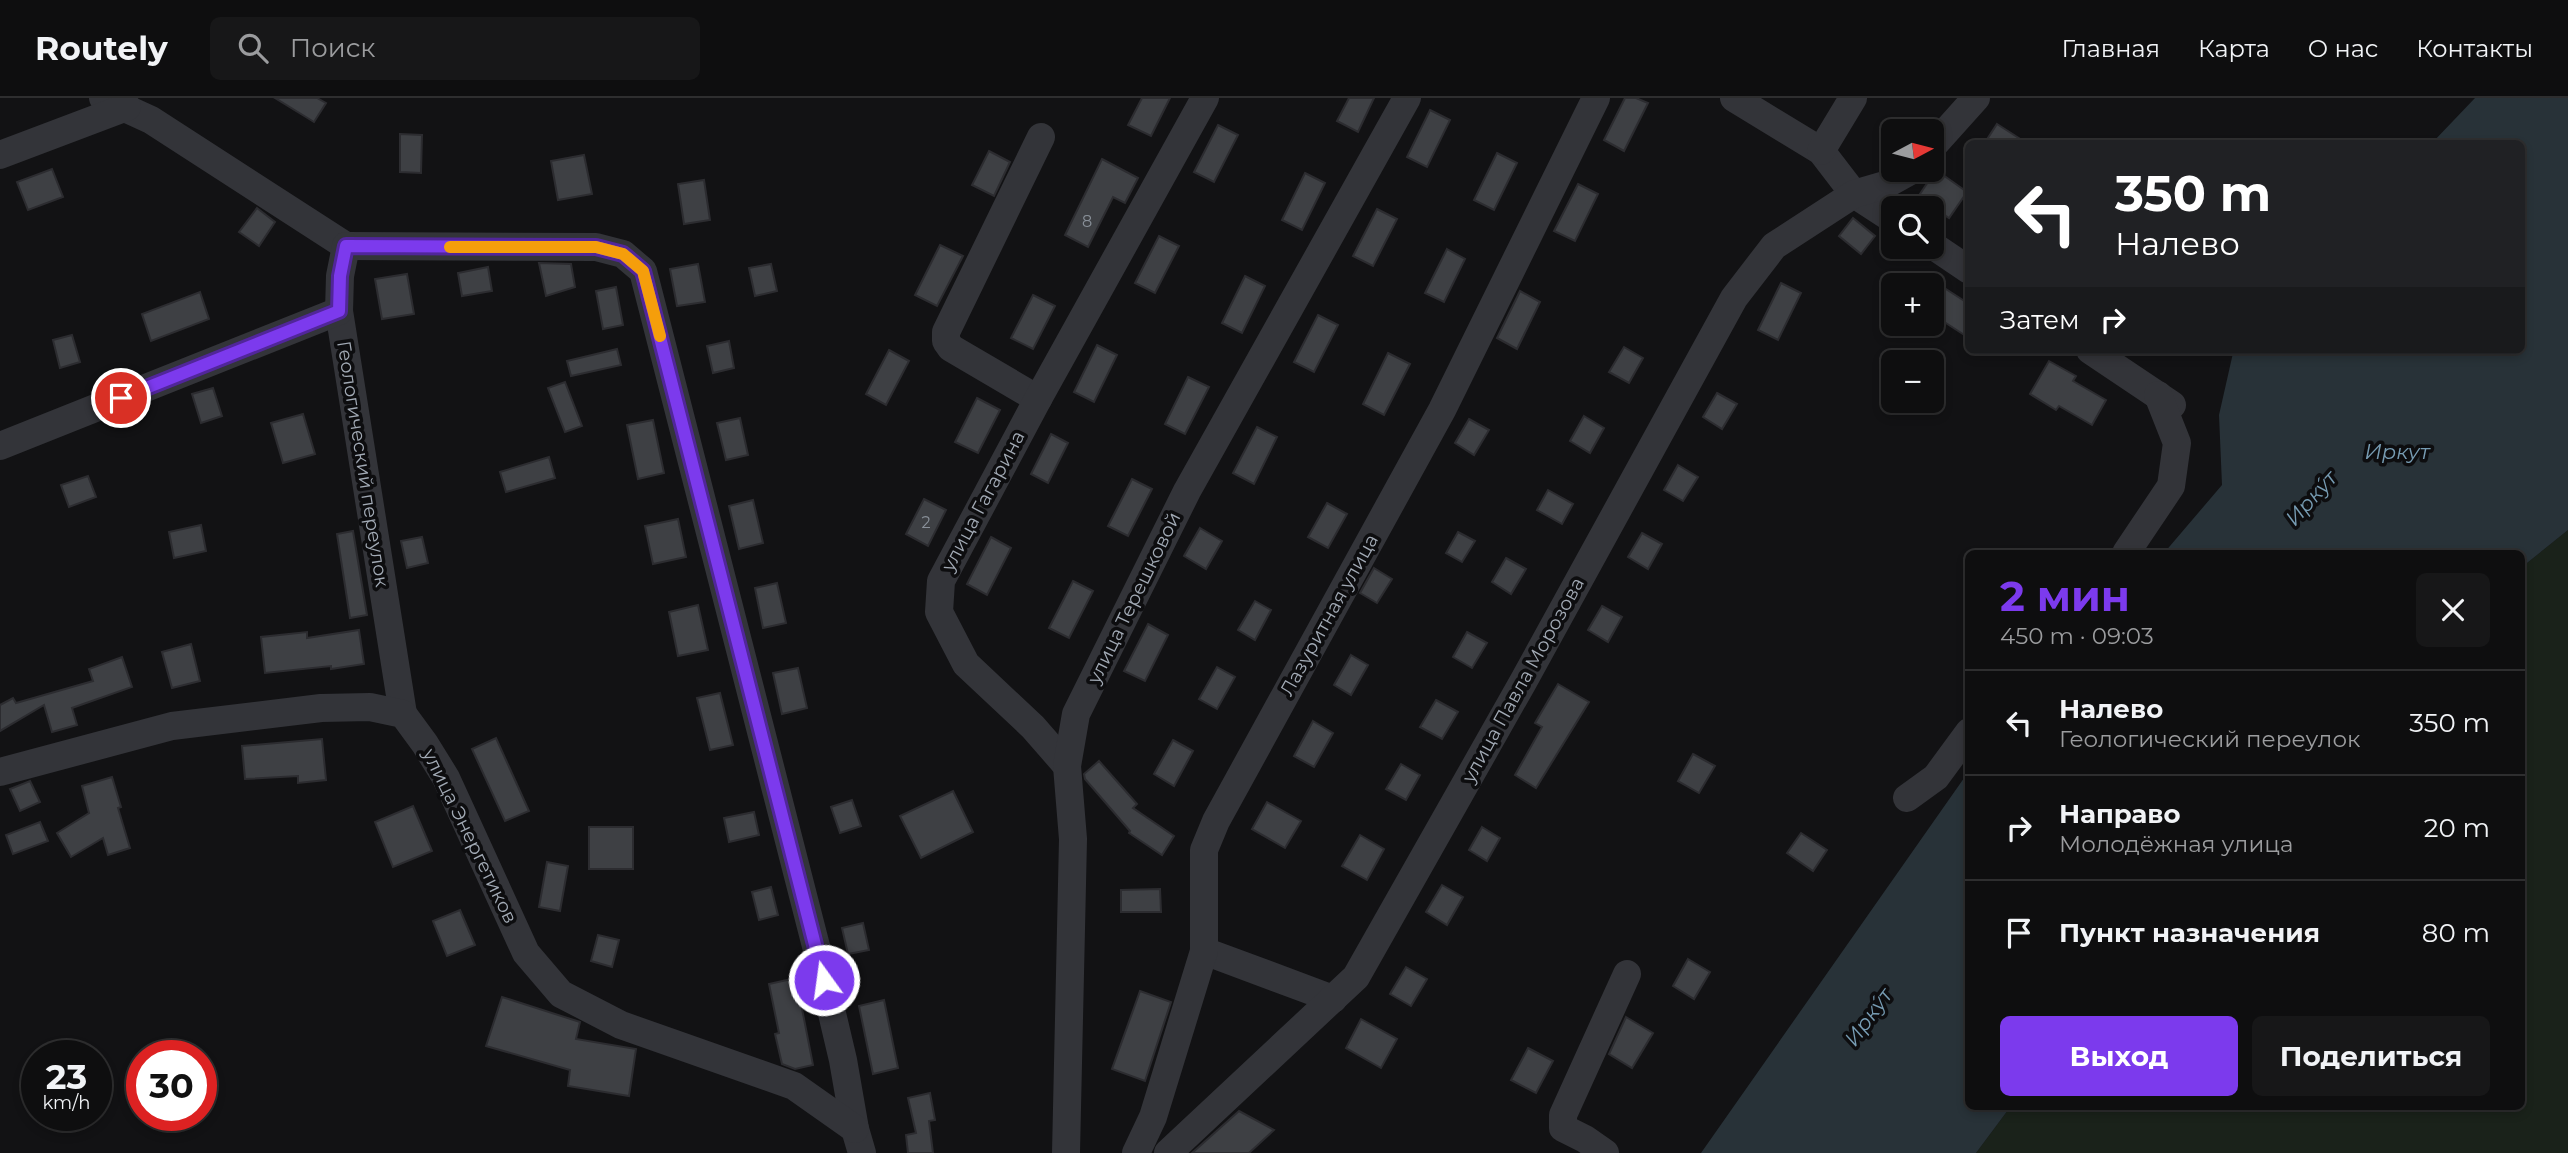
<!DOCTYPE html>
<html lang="ru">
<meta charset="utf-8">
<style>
:root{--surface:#0e0e0f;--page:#171718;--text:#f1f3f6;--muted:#9b9c9e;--line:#2e2e2f;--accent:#7c3aed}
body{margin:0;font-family:Montserrat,sans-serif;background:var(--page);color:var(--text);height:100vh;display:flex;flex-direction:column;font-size:26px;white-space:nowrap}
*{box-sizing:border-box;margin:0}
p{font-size:23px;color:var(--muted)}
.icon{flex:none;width:38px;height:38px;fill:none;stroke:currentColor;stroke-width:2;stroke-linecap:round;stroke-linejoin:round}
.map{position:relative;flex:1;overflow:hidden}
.details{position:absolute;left:1965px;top:452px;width:560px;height:560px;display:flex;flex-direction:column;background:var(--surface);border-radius:10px;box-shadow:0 4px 10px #0003,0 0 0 2px var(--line)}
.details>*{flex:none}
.top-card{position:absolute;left:1965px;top:42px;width:560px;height:214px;border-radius:10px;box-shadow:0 4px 10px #0003,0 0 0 2px var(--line);background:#202124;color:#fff;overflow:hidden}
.needle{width:46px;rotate:83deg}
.tools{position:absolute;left:1881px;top:21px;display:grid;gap:14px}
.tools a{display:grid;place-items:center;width:63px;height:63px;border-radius:10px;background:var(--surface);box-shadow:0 4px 10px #0003,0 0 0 2px var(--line);font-size:35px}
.speed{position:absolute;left:21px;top:942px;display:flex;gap:14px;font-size:35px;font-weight:700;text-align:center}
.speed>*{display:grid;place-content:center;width:91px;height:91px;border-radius:50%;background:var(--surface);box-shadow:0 4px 10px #0003,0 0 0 2px var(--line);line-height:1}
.speed small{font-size:18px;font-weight:400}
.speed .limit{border:10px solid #d22;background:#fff;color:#111}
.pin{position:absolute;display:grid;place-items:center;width:60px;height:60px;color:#fff;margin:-30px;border:4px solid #fff;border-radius:50%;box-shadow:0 2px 7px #0007}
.me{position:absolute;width:77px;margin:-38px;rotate:346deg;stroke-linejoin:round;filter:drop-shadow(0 0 5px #0008)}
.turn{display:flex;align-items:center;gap:24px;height:147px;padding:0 35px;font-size:32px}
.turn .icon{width:91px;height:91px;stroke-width:2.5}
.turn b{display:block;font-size:49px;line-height:60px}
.then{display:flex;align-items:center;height:66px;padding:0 35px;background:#0003;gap:14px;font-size:26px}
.round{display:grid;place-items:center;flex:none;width:74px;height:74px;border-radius:10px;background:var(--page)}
.head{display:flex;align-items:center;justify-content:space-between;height:119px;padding:0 35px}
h1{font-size:42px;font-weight:700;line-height:52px;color:var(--accent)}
.action{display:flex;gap:14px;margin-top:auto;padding:14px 35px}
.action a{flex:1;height:80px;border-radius:10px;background:var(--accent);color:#fff;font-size:28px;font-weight:700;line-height:80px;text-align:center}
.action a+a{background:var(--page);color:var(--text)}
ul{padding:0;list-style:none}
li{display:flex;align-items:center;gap:21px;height:105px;padding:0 35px;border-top:2px solid var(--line)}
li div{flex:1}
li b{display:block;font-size:26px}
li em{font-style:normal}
header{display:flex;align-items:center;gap:42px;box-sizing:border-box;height:98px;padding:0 35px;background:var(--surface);border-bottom:2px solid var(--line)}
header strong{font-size:33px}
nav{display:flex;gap:38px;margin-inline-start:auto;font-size:24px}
.search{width:490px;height:63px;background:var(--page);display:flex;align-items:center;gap:18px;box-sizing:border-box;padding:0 24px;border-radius:10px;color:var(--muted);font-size:26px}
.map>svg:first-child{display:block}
.green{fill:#1a221a}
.water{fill:#283238}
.building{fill:#3e4044;stroke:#2c2c30;stroke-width:2}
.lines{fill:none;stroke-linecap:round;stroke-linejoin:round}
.minor{stroke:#333439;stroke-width:28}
.route-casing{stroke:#51269a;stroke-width:18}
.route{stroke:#7c3aed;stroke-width:12}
.slow{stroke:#f59e0b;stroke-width:12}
.labels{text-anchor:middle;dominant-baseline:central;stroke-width:7;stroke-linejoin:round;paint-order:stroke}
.number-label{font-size:16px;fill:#899099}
.street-label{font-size:19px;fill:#a2aab5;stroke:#0d0d0f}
.water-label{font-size:21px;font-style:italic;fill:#779cb3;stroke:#0d0d0f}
</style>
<header>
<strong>Routely</strong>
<div class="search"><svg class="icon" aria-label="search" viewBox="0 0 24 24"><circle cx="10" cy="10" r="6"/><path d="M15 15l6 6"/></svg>Поиск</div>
<nav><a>Главная</a><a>Карта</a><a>О нас</a><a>Контакты</a></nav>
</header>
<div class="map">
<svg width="2568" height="1055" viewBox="0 0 2568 1055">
<rect width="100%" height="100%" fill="#121214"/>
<path class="green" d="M2568,432v623h-592l35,-47h511v-539z"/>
<g class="water">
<path d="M2475,0h93v432l-46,37v-14h-358l58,-68 -3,-70 14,-62 3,-3h286v-206l-90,-1z"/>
<path d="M1969,673v335h42l-35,47h-275z"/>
</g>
<g class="building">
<path d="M275,0h42l9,5 -12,19z"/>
<path d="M1142,0h28l-19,38 -23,-11z"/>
<path d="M1349,0h25l-16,34 -21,-11z"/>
<path d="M1625,0h11l12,5 -24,48 -20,-11z"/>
<path d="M1430,12l20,10 -23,47 -20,-10z"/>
<path d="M1997,26l31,20h-44z"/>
<path d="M1218,27l20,10 -24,47 -20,-10z"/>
<path d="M400,36l22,1 -1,38 -21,-1z"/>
<path d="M989,53l21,11 -16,34 -22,-11z"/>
<path d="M1497,55l20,10 -23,47 -20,-10z"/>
<path d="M584,57l8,39 -34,6 -7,-39z"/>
<path d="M1102,61l36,19 -13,25 -12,-6 -25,50 -23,-12z"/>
<path d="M52,71l11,28 -35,13 -11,-28z"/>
<path d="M1936,72l31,22 -18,26 -31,-21z"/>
<path d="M1305,75l20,10 -23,47 -20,-10z"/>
<path d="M704,82l6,40 -26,4 -6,-40z"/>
<path d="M1578,86l20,10 -23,47 -21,-10z"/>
<path d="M257,110l18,14 -16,24 -20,-14z"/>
<path d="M1377,111l20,10 -24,47 -20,-10z"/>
<path d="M1853,120l22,18 -14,18 -22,-18z"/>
<path d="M1159,138l20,10 -24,47 -20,-10z"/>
<path d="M940,147l23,11 -26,50 -22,-11z"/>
<path d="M1447,151l18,10 -21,43 -19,-9z"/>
<path d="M539,165l32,1 4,23 -29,9z"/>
<path d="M698,166l7,38 -28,4 -7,-37z"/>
<path d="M771,166l6,27 -22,5 -6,-28z"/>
<path d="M488,169l4,24 -30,5 -4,-23z"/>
<path d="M407,176l7,40 -32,5 -7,-40z"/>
<path d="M1245,178l20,10 -23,47 -20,-10z"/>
<path d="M1932,182l37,24v34l-37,-24z"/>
<path d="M1781,185l20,10 -23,47 -20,-10z"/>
<path d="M616,189l7,38 -20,4 -7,-38z"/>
<path d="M1520,193l20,11 -23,47 -20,-11z"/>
<path d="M200,194l9,27 -58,22 -9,-27z"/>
<path d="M1033,197l22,11 -22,43 -22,-11z"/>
<path d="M1318,217l20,10 -24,47 -20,-10z"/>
<path d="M72,237l8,27 -20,6 -7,-28z"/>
<path d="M729,243l5,27 -21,5 -6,-27z"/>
<path d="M1097,247l20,10 -23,47 -20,-10z"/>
<path d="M1624,249l19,11 -14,25 -20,-11z"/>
<path d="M617,251l4,16 -50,11 -4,-15z"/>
<path d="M889,252l20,11 -23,44 -20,-11z"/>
<path d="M1388,255l22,11 -26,51 -21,-11z"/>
<path d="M2049,263l27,15 -3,5 33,19 -14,25 -33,-19 -3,4 -26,-16z"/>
<path d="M1188,279l21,10 -24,47 -20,-10z"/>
<path d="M565,284l17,44 -17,6 -17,-44z"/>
<path d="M213,290l9,28 -21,7 -9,-29z"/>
<path d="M1717,295l20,11 -15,25 -19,-12z"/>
<path d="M977,300l23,12 -22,43 -23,-11z"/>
<path d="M303,316l12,40 -32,9 -12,-40z"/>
<path d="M1584,318l20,12 -14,25 -20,-12z"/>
<path d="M740,320l8,37 -22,5 -9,-37z"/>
<path d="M1469,321l20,11 -15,25 -19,-12z"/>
<path d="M653,322l11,53 -26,6 -11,-54z"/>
<path d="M1257,329l20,10 -23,47 -21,-11z"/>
<path d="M1051,336l17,9 -20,40 -17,-9z"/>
<path d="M549,359l6,21 -49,14 -6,-20z"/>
<path d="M1678,367l20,12 -15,24 -19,-11z"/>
<path d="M88,378l8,21 -27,10 -8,-22z"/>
<path d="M1132,381l20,10 -24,47 -20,-10z"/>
<path d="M1548,392l25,14 -11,20 -25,-14z"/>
<path d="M924,401l22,11 -18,36 -22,-12z"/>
<path d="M753,402l10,43 -24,6 -10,-43z"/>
<path d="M1327,405l20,11 -19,34 -20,-11z"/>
<path d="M678,421l8,38 -33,7 -8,-38z"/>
<path d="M201,427l5,26 -32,7 -5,-26z"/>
<path d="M1200,430l22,13 -16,28 -22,-13z"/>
<path d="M353,433l14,84 -17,3 -13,-84z"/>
<path d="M1458,434l17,9 -13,21 -16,-9z"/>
<path d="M1642,435l20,11 -14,25 -20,-12z"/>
<path d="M422,439l6,26 -21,5 -6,-27z"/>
<path d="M991,439l20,11 -24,47 -20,-11z"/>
<path d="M1506,460l20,11 -15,25 -19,-12z"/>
<path d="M1374,470l18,11 -15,24 -17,-10z"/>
<path d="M1073,483l20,10 -24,47 -20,-10z"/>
<path d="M777,485l9,40 -23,5 -8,-40z"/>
<path d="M1255,503l16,9 -16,30 -17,-10z"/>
<path d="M698,507l10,45 -30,6 -9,-44z"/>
<path d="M1602,508l20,11 -14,25 -20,-12z"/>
<path d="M1148,526l20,11 -23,46 -21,-10z"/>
<path d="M359,532l5,34 -33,5v-3l-66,7 -4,-36 46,-5v6z"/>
<path d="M1467,534l20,11 -15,25 -19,-11z"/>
<path d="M191,546l9,37 -28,7 -10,-36z"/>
<path d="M1351,557l17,10 -17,30 -17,-10z"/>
<path d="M122,559l10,30 -60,21 5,17 -25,7 -8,-27 -44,26v-26l13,-7 3,5 77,-22 -4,-12z"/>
<path d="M1217,569l18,10 -18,32 -18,-10z"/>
<path d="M798,570l9,40 -25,6 -9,-41z"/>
<path d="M1558,586l31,18 -53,86 -21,-13 27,-48 -7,-4z"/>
<path d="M720,595l13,52 -23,5 -13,-52z"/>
<path d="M1436,602l22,12 -16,27 -22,-12z"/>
<path d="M1313,623l20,12 -19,34 -20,-11z"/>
<path d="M496,640l33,73 -24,10 -33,-72z"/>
<path d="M322,641l4,41 -28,3v-7l-53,3 -3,-33z"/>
<path d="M1173,642l20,11 -19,35 -20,-12z"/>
<path d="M1693,656l22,12 -16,27 -21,-12z"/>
<path d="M1099,663l38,43 -4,4 41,28 -12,19 -33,-22 1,-2 -45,-52 -1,-5z"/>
<path d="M1401,666l19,11 -14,25 -20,-11z"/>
<path d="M112,679l9,30 -3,1 12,40 -22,7 -5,-17 -32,19 -14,-24 32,-20 -7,-27z"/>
<path d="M30,683l10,21 -20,9 -10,-22z"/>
<path d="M953,693l20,41 -52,26 -21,-42z"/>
<path d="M852,702l9,26 -21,7 -9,-26z"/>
<path d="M1267,704l34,19 -16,27 -33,-19z"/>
<path d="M413,708l19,45 -39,16 -18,-45z"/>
<path d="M754,714l5,23 -30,7 -5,-24z"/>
<path d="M40,724l8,19 -35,13 -7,-19z"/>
<rect x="589" y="729" width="44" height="42"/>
<path d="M1482,729l18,11 -13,23 -18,-11z"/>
<path d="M1801,735l26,17 -14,21 -26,-18z"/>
<path d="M1360,737l24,14 -17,31 -25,-14z"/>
<path d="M547,764l21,4 -8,45 -21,-4z"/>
<path d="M1442,787l21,12 -16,28 -21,-13z"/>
<path d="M771,789l7,28 -19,5 -7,-28z"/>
<path d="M1160,791l1,23h-40v-22z"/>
<path d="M460,812l15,35 -28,11 -14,-35z"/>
<path d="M863,825l6,27 -21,4 -6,-26z"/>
<path d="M598,837l21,5 -7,27 -21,-6z"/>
<path d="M1688,861l22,13 -16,27 -21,-13z"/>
<path d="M1406,869l21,12 -16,27 -21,-12z"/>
<path d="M796,880l17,87 -18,4 -13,-5 -7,-30 4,-1 -10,-49z"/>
<path d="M1140,893l31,11 -26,79 -33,-12z"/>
<path d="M502,899l78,25 -4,17 60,10 -7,47 -61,-10 2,-16 -84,-24z"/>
<path d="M884,902l14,68 -25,6 -14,-68z"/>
<path d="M1626,919l27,16 -21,35 -23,-14z"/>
<path d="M1361,921l36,20 -16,29 -35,-20z"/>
<path d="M1528,950l25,13 -17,32 -25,-13z"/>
<path d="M930,995l5,27 -6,1 4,32h-25l-2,-18 10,-2 -8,-35z"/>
<path d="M1239,1013l35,19 -25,23h-57z"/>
</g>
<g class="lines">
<g class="minor">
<path d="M103,0l48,22 195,126"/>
<path d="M1734,0l87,53 33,43 40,26"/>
<path d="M1932,49l44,-49"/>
<path d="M1821,53l32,-53"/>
<path d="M0,57l127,-48"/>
<path d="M1932,147l37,25"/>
<path d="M346,148l250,1 27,7 20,17 175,683 25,106 12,69 7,24"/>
<path d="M346,148l-6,30 -1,35 64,403"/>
<path d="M2090,252l82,55"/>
<path d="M1038,301l-87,-51 -5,-7v-9l95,-195"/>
<path d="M0,348l339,-135"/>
<path d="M2126,455l45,-67 6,-43 -19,-48"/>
<path d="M1067,668l-34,-39 -67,-63 -27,-52 2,-31 97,-182 167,-301"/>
<path d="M0,674l172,-46 149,-18 49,-1 33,7 22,30 21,34 80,175 35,41 60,31 173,61 61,43"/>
<path d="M1907,700l29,-21 33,-45"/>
<path d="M1204,853l129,48"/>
<path d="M1066,1055l7,-314 -6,-73 9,-52 111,-223 220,-393"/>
<path d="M1136,1055l17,-36 51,-166v-101l12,-29 226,-411 154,-312"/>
<path d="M1168,1055l188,-176 167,-295 211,-384 40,-52 80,-52 31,-9 27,-15"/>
<path d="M1605,1055l-20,-14 -22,-11v-13l64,-141"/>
</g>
</g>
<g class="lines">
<g class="route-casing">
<path id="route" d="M121,300l218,-87 1,-35 6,-30 250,1 27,7 20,17 181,709"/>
</g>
<use href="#route" class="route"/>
<path class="slow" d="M450,149h146l27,7 20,17 17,65"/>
</g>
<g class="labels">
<g class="number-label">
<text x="1087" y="123">8</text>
<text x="926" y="424">2</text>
</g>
<g class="street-label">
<text transform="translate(363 366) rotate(81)">Геологический переулок</text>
<text transform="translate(983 403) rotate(-62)">улица Гагарина</text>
<text transform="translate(1134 500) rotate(-64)">улица Терешковой</text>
<text transform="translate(1329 517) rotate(-61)">Лазуритная улица</text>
<text transform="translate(1523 582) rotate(-61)">улица Павла Морозова</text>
<text transform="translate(470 738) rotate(64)">улица Энергетиков</text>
</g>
<g class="water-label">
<text x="2397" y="353">Иркут</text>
<text transform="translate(2311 400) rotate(-48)">Ирку́т</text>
<text transform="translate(1868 919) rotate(-54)">Ирку́т</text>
</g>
</g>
</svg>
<div class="tools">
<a><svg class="needle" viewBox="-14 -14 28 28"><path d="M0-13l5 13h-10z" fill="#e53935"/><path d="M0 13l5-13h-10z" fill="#9b9c9e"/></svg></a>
<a><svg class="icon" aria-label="search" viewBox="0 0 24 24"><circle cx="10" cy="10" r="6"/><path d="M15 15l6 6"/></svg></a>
<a>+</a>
<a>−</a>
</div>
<div class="speed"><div>23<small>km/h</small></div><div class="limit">30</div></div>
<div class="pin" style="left:121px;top:300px;background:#d93025"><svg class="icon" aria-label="arrive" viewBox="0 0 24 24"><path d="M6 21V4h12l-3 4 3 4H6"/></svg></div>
<svg class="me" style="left:824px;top:882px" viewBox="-20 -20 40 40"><circle r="17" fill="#7c3aed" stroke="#fff" stroke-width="3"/><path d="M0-11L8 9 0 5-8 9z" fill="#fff"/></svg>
<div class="top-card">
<div class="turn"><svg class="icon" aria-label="left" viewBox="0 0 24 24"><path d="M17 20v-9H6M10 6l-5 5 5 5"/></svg><div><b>350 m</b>Налево</div></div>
<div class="then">Затем<svg class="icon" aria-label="right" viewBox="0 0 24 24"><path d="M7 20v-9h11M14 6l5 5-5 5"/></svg></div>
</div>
<section class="details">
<div class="head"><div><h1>2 мин</h1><p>450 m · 09:03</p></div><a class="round"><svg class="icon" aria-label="close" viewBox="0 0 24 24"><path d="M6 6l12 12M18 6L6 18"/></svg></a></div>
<ul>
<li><svg class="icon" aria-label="left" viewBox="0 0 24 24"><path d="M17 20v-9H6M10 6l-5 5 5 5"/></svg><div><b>Налево</b><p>Геологический переулок</p></div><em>350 m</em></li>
<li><svg class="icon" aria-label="right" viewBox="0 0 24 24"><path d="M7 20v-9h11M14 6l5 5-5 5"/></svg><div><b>Направо</b><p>Молодёжная улица</p></div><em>20 m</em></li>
<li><svg class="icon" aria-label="arrive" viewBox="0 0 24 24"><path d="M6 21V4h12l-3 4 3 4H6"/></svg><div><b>Пункт назначения</b></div><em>80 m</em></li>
</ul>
<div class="action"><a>Выход</a><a>Поделиться</a></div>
</section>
</div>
